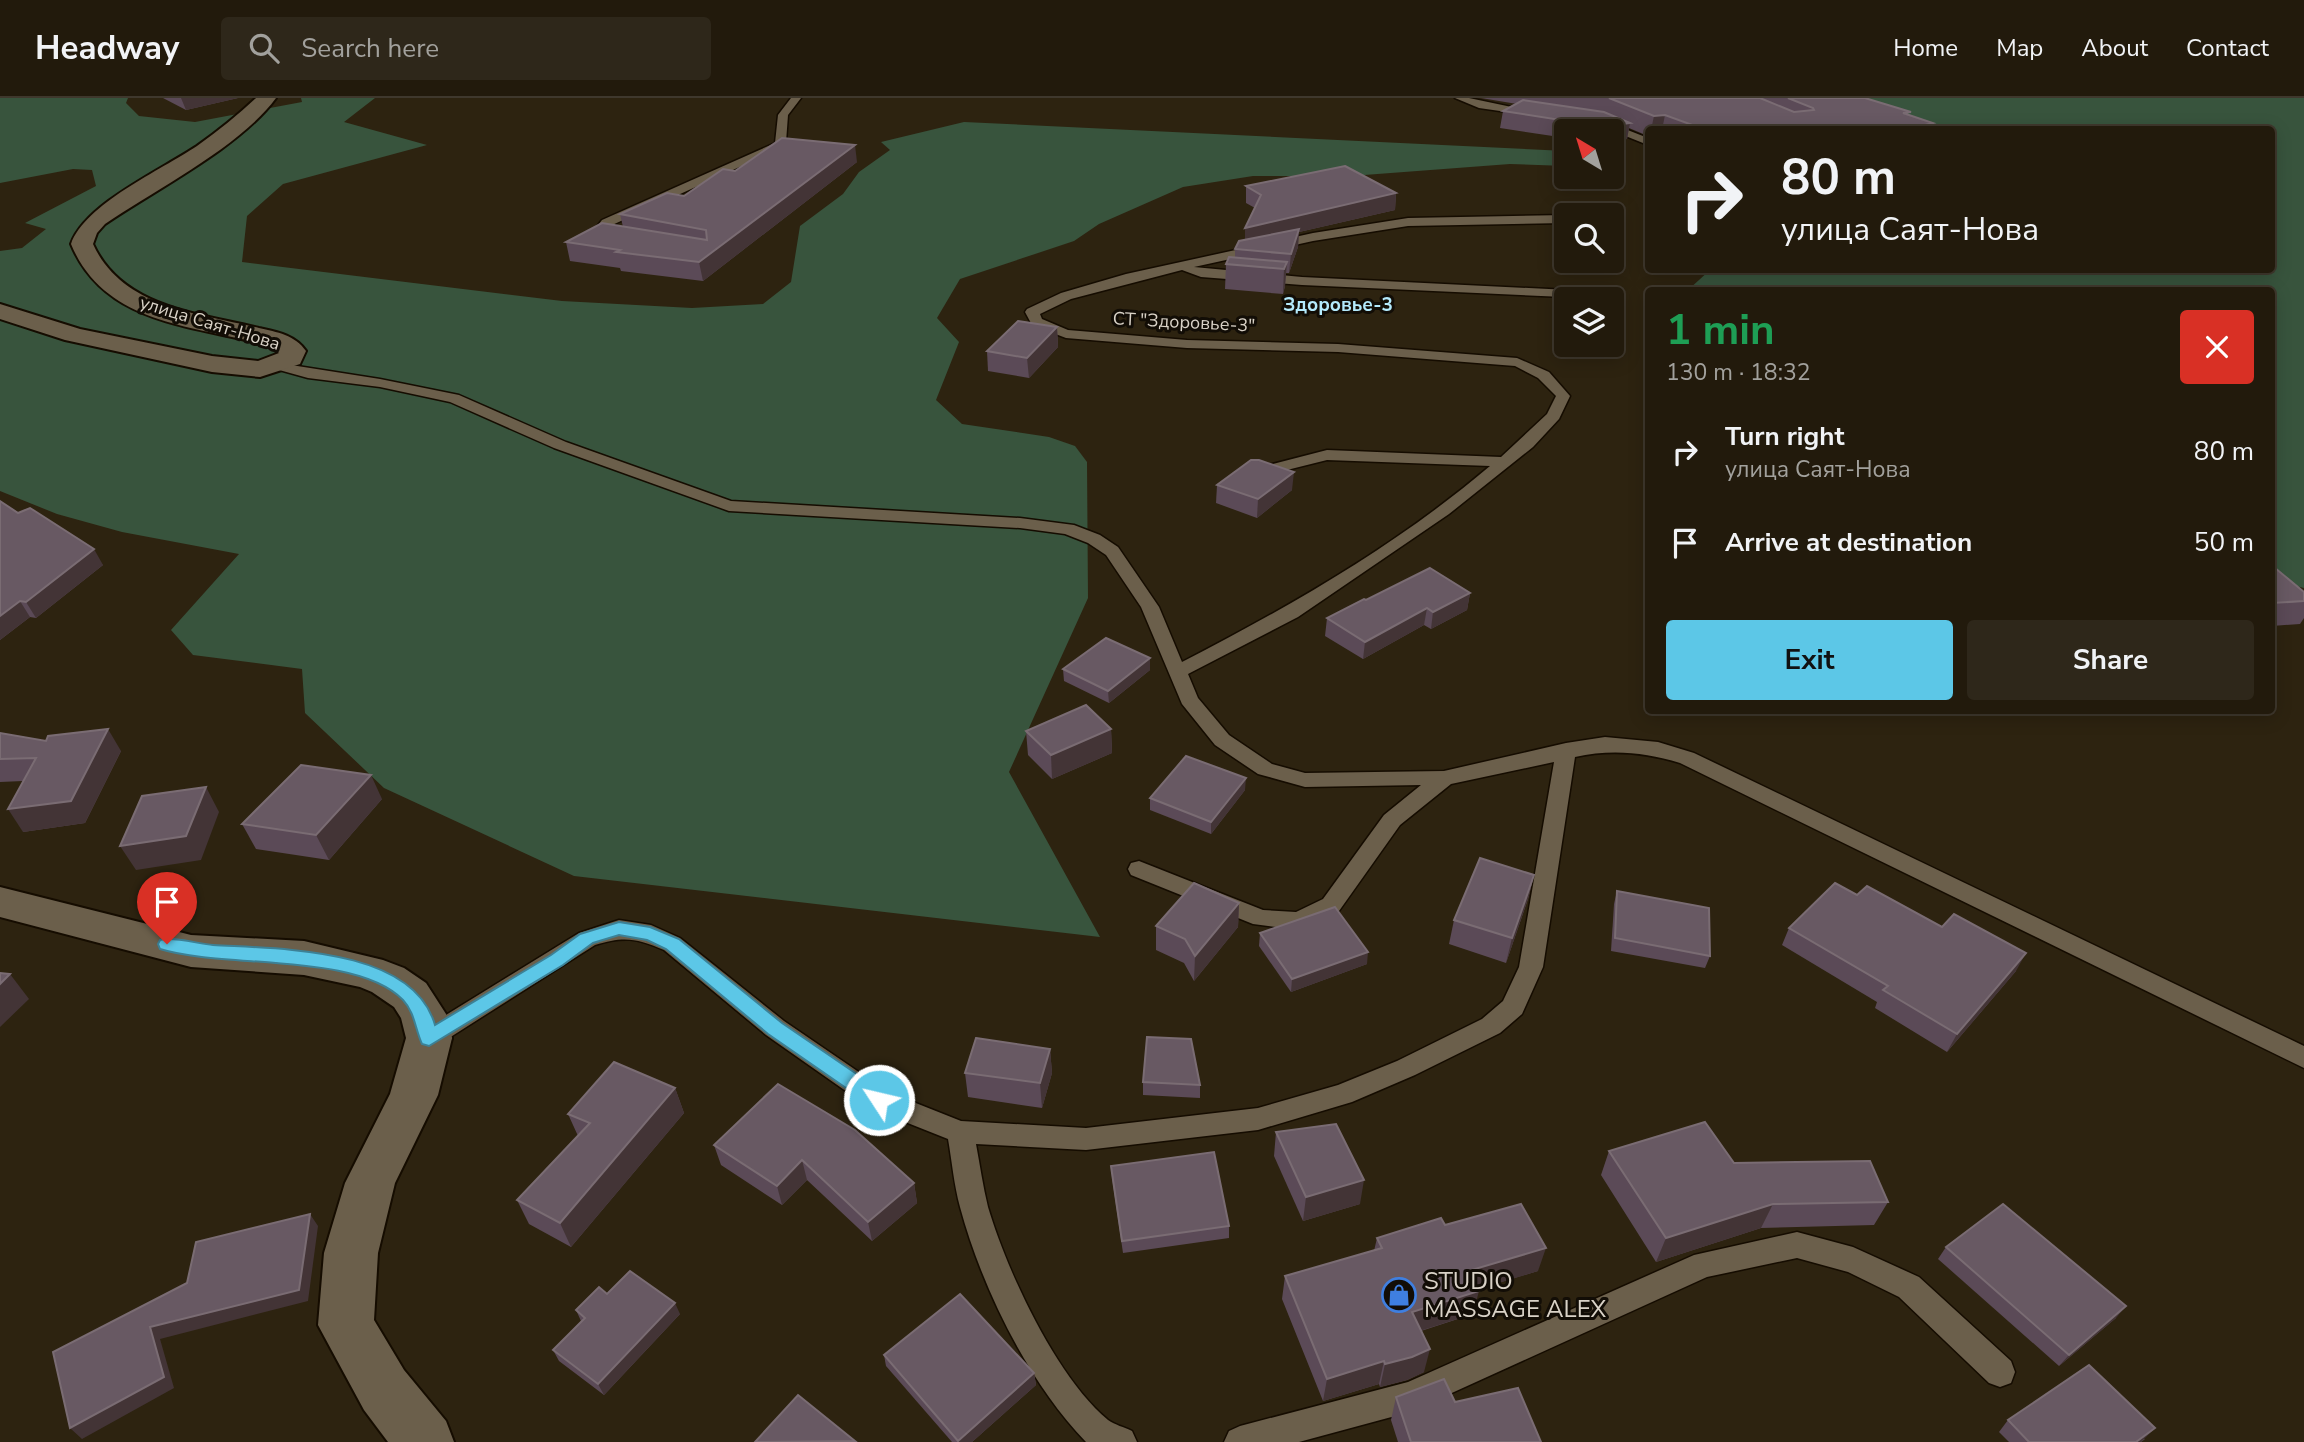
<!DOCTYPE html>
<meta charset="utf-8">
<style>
:root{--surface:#221a0c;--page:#2e271a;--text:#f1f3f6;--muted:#a2a19d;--line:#3f382d;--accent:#5cc7e7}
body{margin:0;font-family:"Nunito Sans",sans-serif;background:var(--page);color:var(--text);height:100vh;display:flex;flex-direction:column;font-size:26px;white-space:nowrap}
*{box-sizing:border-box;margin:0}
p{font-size:23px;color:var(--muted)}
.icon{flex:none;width:38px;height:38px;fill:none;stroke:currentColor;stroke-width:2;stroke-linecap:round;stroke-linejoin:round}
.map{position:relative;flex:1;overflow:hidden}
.sheet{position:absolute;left:1645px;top:189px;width:630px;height:427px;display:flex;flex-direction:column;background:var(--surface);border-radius:7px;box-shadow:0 4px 18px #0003,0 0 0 2px var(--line)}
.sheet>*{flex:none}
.hud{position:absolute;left:1645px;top:28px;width:630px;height:147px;border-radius:7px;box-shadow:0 4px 18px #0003,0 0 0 2px var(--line);background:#221a0c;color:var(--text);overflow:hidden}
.needle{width:46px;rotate:322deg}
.controls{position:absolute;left:1554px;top:21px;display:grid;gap:14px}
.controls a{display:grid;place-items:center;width:70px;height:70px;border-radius:7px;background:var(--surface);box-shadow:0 4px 18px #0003,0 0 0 2px var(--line);font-size:35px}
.pin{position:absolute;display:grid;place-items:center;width:60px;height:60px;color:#fff;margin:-72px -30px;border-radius:50% 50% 50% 0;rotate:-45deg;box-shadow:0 0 7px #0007}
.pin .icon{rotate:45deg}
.me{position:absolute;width:77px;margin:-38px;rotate:305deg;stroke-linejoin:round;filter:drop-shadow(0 0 5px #0008)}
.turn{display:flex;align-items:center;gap:24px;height:147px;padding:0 21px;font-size:32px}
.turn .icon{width:91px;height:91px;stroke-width:2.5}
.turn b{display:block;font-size:49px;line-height:60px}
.round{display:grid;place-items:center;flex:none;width:74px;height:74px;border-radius:7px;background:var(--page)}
.head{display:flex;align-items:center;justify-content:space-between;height:119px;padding:0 21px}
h1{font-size:42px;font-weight:700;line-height:52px;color:#1e9e55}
.button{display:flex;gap:14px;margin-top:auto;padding:14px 21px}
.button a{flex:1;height:80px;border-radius:7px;background:var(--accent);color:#111;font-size:28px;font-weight:700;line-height:80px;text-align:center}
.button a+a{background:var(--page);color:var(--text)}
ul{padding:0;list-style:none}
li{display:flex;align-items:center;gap:21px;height:91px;padding:0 21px}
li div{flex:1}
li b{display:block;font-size:26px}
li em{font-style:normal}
header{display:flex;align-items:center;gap:42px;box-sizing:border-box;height:98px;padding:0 35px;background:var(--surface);border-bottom:2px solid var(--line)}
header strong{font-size:33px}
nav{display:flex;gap:38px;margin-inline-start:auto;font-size:24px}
.search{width:490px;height:63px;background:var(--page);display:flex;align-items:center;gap:18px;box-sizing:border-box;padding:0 24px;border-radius:7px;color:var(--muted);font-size:26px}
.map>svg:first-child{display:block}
.green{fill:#38543d}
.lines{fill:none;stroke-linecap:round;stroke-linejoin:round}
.service-casing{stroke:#150c00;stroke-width:3}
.minor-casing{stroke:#150c00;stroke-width:4}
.tertiary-casing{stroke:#150c00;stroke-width:4}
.service{fill:#6b5f4b;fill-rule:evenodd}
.minor{fill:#6b5f4b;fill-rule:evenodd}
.tertiary{fill:#6b5f4b;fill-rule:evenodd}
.wall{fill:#5b4a57}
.shaded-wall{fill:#433436}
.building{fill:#685963;stroke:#7a6c73;stroke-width:2}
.route{fill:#5cc7e7;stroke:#3c8196;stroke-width:2}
.labels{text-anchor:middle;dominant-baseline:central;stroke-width:6;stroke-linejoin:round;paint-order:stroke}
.far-street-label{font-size:18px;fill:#d9d2c7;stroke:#120d06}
.far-neighbourhood-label{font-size:19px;font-weight:bold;fill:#b4eafc;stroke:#120d06}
.near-poi-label{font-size:24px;fill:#d9d2c7;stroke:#120d06;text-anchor:start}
</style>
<header>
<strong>Headway</strong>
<div class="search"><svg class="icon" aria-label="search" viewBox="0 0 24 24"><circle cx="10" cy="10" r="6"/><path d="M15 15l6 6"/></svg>Search here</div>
<nav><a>Home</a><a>Map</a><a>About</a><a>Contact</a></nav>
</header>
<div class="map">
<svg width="2304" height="1344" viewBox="0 0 2304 1344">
<rect width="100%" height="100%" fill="#2d2310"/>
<g class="green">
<path d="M0,0h128l-2,5 13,13 56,6 107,-20 -1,-4h74l-31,24 83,23 -144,39 -36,32 -5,46 320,39 130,7 71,-4 28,-22 9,-56 43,-32 16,-22 31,-22 -9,-8 83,-20 602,29v15l-56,-2 -159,12h-98l-70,11 -84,37 -25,17 -114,38 -23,39 22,24 -23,58 26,24 87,13 26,9 12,16 1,136 -79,174 91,165 -526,-61 -190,-88 -79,-75 -3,-44 -109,-14 -22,-25 68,-76 -117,-22 -65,-18 -57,-23v-240l22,-3 24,-19 -21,-6 71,-37 -4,-16 -19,-1 -73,14z"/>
<path d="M1809,0h495v490l-32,-8v-290h-584l22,-20h562v-140l-365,-1z"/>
</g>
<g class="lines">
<g class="service-casing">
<g id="service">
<path d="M791,0h10l-13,17 -2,27 10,2v4h-15l-171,78 -2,5 13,4v6l-22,-5 -4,-7 7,-9 173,-77 3,-28z"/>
<path d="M1455,0h14l71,15 -5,3 -56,-8z"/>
<path d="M1602,22l46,18v7l-50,-20 -1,-2z"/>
<path d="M1566,117v8l-158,3 -95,15 -119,26 108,10 267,13 2,3 -7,4 -262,-12 -101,-8 -19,-7 -111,29 -31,15 2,5 26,11 119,10 151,4 179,14 32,14 21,24 -11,23 -26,28 -84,67 -151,103 -110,57 10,24 31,37 43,29 33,9 139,-2 122,-28 39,-6 53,5 36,11 610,293v22l-624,-305c-36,-11 -69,-14 -105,-6l-32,210 -21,47 -22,19 -85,42 -63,27 -94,28 -172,20 -110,-6c4,21 7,43 12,63 19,64 68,170 120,213 7,5 16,7 24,11l5,11h-51c-58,-60 -104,-154 -126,-235 -6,-22 -8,-45 -12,-68l-78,-31 -104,-73 -102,-85c-27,-12 -41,-14 -69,-5l-157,100 -9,3 -9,-3 -4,-7 4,-7 159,-98 40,-13 32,5 29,13 104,83 104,71 73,29 125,7 172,-20 80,-23 59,-24 85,-42 21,-18 16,-34 35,-205 -103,22 -51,41 -61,86 -40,19 -46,-6 -122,-49 -3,-6 3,-6 8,-2 124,49 33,2 27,-13 61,-84 37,-30 -116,2 -47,-13 -43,-29 -33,-41 -41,-97 -35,-52 -18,-12 -23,-9 -45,-6 -291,-17 -175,-63 -104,-46 -70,-15 -72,-9 -36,-10 -2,-3 2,-3 108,17 79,16 107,47 165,59 289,17 54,7 26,10 18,12 41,60 23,55c109,-56 215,-117 308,-196l-163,-6 -64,16 -6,-2 -2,-3 2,-3 70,-18 174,7 46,-43 9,-18 -18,-18 -23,-12 -177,-14 -151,-4 -121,-10 -34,-13 -7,-13 2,-3 34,-16 65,-19 187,-41 95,-15z"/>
<path d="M1797,1134l56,15 66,30 92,84 4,11 -4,11 -11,4 -11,-4 -90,-86 -51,-25 -51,-14 -90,19 -297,135 -111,30h-75l5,-11 11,-5 168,-44 286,-127z"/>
</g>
</g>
<g class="minor-casing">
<g id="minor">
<path d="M256,0h20c-36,49 -120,91 -171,126l-8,9 -4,11c29,64 105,69 166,84 18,4 36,7 47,23l-6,13 -40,13 -48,-5 -147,-32 -65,-21v-15l80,25 132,27 46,5 21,-8 -9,-7c-75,-21 -165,-20 -199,-102 14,-40 90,-74 126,-98 21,-15 41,-31 59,-48z"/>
<path d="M0,789l191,48 113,6 79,19 21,8 22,15 20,31 6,24 -7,13 -16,5 -16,-5 -7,-13 -5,-20 -7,-11 -22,-15 -12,-5 -56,-12 -113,-8 -191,-50z"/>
</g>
</g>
<g class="tertiary-casing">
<path id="tertiary" d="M429,922l16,5 7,13 -14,57 -43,88 -17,70 -4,67 30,50 42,51 8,21h-66l-24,-32 -46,-85 6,-72 21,-70 45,-89 16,-56 7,-13z"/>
</g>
<use href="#service" class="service"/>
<use href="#minor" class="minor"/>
<use href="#tertiary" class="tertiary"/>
</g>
<g class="wall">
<path d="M163,0h75l-52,12z"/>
<path d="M1481,0h384l44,17 22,15h-283v6l-19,-8 -2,11 -8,1 -4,5h-3v-14h-46v7l-66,-10 3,-17 14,-7z"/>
<path d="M857,64l-154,119 -82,-10 -1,-3 -50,-7 -4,-19 57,-15 -3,-13 64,-18 51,-25z"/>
<path d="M1246,88l150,7 -1,17 -96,22 -1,15 -9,26h-3l-1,13 -2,8 -58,-5 1,-25 9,-6v-9l10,-9v-12l10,-20 -9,-5z"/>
<path d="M1057,229l1,20 -29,31 -41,-7 -1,-20z"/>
<path d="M1217,387l75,5 -35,28 -41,-15z"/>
<path d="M0,403l103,64 -67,53 -6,-1 -30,23z"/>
<path d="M2272,470l32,24v26l-4,6 -28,2z"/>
<path d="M1470,495l-3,17 -36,19 -7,-4 -61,34 -38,-23 2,-18 39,-18z"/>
<path d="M1150,560v12l-41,33 -45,-22 -1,-12z"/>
<path d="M1111,631l1,24 -60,26 -24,-24 -2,-24z"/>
<path d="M0,635l46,8 75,10 -36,72 -62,9v-51l-23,1z"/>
<path d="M1245,692l-34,44 -61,-24v-12z"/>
<path d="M382,701l-53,61 -73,-11 -14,-25z"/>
<path d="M1534,777l-6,24 -22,64 -57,-19 5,-24z"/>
<path d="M1617,793l93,65 -5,12 -94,-17 3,-47z"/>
<path d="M1857,797l159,76 -69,81 -72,-44 2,-6 -95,-57 7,-17z"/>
<path d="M1239,805l-1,24 -44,54 -10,-18 -28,-13v-24z"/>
<path d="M1260,835l107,31 -76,28 -32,-46z"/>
<path d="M1050,951l2,24 -10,35 -74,-11 -3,-24z"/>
<path d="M1143,984l57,3v13l-57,-3z"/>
<path d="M778,986l136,99 3,20 -45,38 -65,-61 -25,25 -61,-40 -7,-20z"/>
<path d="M675,990l9,25 -113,134 -42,-23 -12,-24 61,-64 -10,-22z"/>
<path d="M1276,1034l84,72 -57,17 -29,-65z"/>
<path d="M1609,1053l125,12 154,39 -14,23 -113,3 -105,34 -55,-87z"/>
<path d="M1111,1068l118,60v12l-106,15 -11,-75z"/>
<path d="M1445,1127l93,46 -60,18 -5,25 -52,17 3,41 -17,8 -27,7 -1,-3 -56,17 -41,-102 3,-23 89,-25 3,-13z"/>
<path d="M1946,1149l170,71 -57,48 -121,-107z"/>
<path d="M607,1196l73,20 -76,81 -45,-34 -6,-11 28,-29 -5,-11z"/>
<path d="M884,1257l150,18 2,12 -64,57h-20l-66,-76z"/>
<path d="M1396,1299l59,5 86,40h-143l-7,-22z"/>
<path d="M2008,1322l137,19 -4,3h-132l-10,-10z"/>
</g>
<g class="shaded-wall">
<path d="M181,0h57l-52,12z"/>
<path d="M1665,17l-3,15h-11l3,-14z"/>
<path d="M1630,25l-3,16 -8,1 -4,5 3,-16 4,-5z"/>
<path d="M1933,25l-2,7h-26z"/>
<path d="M855,47l2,17 -154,119 -4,-19z"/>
<path d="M1396,95l-1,17 -96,22 -1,15 -9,26 2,-19 -46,-9v-17z"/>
<path d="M1287,164l-2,24 -2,8 1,-25z"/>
<path d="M1057,229l1,20 -29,31 -2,-20z"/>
<path d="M1294,374l-2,18 -35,28 1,-19z"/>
<path d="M94,451l9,16 -67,53 -10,-16z"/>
<path d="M1470,495l-3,17 -36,19 2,-17z"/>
<path d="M20,503l10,16 -30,23v-24z"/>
<path d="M1427,510l-3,17 -61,34 2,-17z"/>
<path d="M1150,560v12l-41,33 -1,-12z"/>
<path d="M108,631l13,22 -36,72 -62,9 -15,-23z"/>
<path d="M1111,631l1,24 -60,26 -1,-24z"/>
<path d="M371,677l11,24 -53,61 -13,-25z"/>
<path d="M1246,680l-1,12 -34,44v-12z"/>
<path d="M206,689l13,25 -18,48 -65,10 -16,-24z"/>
<path d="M1534,777l-6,24 -22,64 6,-25z"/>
<path d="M1239,805l-1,24 -44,54 1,-25z"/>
<path d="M1368,854l-1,12 -76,28 1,-13z"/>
<path d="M2026,855l-10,18 -69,81 10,-18z"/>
<path d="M10,876l19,25 -29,28v-43z"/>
<path d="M1050,951l2,24 -10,35 -2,-25z"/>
<path d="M675,990l9,25 -113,134 -11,-24z"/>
<path d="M802,1062l5,20 -25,25 -5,-19z"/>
<path d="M1364,1082l-4,24 -57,17 3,-24z"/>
<path d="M914,1085l3,20 -45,38 -4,-19z"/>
<path d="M1773,1106l-12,24 -105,34 10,-24z"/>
<path d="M310,1116l8,12 -10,75 -148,38 14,49 -92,51 -12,-11 80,-101z"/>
<path d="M1546,1150l-8,23 -76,23 6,-23z"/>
<path d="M1479,1193l-6,23 -66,21 5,-23z"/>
<path d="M675,1205l5,11 -76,81 -6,-11z"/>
<path d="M2126,1208l-10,12 -57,48 10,-11z"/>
<path d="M1430,1251l-6,23 -17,8 -27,7 5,-23z"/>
<path d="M1384,1263l-5,23 -56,17 4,-22z"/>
<path d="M1034,1275l2,12 -64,57h-13l-1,-1z"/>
<path d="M2155,1330l-14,14h-5z"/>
</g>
<g class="building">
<path d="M1609,0h151l34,14 20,-2 -1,-2 -25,-10h77l46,14 -8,1 30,10 -28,7h-199l-41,-15 -11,1z"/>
<path d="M1523,2l81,12 26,11 -8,1 -4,5 -115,-18z"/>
<path d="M782,40l73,7 -156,117 -83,-10 4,-2 -54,-8 36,-19 105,17 -1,-10 -86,-16 47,-21 17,3 39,-27 12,2z"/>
<path d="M1345,68l51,27 -151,35 16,-33 -15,-9z"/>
<path d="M1299,131l-8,25 -56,-5 4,-8z"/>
<path d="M1229,159l58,5 -3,7 -58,-5z"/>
<path d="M1018,223l39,6 -30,31 -40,-7z"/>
<path d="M1251,362h8l35,12 -36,27 -41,-14z"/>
<path d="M0,403l18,12 12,-5 64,41 -68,53 -6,-1 -20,15z"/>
<path d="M1430,470l40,25 -37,19 -6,-4 -62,34 -38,-24 37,-19 2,1z"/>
<path d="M2272,470h3l29,24v9l-32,2z"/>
<path d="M1106,540l44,20 -42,33 -45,-22z"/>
<path d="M1086,607l25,24 -60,26 -25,-24z"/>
<path d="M108,631l-37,72 -63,8 28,-51 -36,1v-26l46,8 2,-5z"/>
<path d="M1186,658l60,22 -35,44 -61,-24z"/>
<path d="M301,667l70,10 -55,60 -74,-11z"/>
<path d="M206,689l-20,49 -66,10 22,-50z"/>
<path d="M1480,760l54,17 -22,63 -58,-18z"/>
<path d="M1194,785l45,20 -44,53 -10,-17 -29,-13z"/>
<path d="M1835,785l22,12 10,-9 75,41 12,-13 72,39 -69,81 -74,-44 5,-4 -99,-58z"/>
<path d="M1617,793l92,17 1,48 -95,-18z"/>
<path d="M1335,809l33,45 -76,27 -32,-46z"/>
<path d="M0,875l10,1 -10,10z"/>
<path d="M1147,939l44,2 9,46 -57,-3z"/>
<path d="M976,940l74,11 -10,34 -75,-10z"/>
<path d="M614,964l61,26 -115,135 -43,-23 73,-77 -22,-9z"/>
<path d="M778,986l77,46 59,53 -46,39 -66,-62 -25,26 -63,-41z"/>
<path d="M1705,1024l29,41 136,-2 18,41 -115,2 -107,34 -57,-87z"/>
<path d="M1336,1026l28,56 -58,17 -30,-65z"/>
<path d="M1214,1054l15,74 -107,15 -11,-75z"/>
<path d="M1521,1106l25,44 -78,23 11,20 -67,21 18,37 -18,8 -27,7 -1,-3 -57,18 -42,-103 97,-28 -5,-10 64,-20 4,7z"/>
<path d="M2003,1106l123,102 -57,49 -123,-108z"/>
<path d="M310,1116l-11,76 -149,37 14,50 -94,51 -17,-76 134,-69 9,-41z"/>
<path d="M630,1173l45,32 -77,81 -45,-34 32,-32 -9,-8 23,-23 8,7z"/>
<path d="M960,1196l74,79 -76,68 -74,-86z"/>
<path d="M2089,1267l66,63 -19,14h-107l-21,-22z"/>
<path d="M1444,1281l11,23 63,-14 23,54h-130l-15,-45z"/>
<path d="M798,1297l57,46 -100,1z"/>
</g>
<path class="route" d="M619,824l31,5 29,12 103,84 104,71 3,6 -3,6 -7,2 -7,-2 -104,-72 -102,-85 -19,-9 -28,-5 -26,8 -30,22 -134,81 -7,-2c-7,-15 -7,-31 -19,-44 -47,-48 -179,-31 -243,-51l-2,-5 2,-4c12,-4 39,4 53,5 66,4 200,2 222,80l116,-70 29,-21z"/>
<defs>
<g id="shop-ring" transform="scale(1.75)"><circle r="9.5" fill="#120d06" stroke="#3f7fe0" stroke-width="1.5"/><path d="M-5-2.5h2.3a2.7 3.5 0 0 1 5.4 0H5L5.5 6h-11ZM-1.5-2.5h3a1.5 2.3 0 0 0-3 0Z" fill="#3f7fe0"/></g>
</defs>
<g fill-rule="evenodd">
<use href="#shop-ring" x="1399" y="1197"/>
</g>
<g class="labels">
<g class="far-street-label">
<text transform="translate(1184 224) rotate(3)">СТ "Здоровье-3"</text>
<text transform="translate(210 225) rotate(17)">улица Саят-Нова</text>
</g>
<g class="far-neighbourhood-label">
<text x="1338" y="207">Здоровье-3</text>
</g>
<g class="near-poi-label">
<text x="1424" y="1183">STUDIO<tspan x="1424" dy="28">MASSAGE ALEX</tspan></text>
</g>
</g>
</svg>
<div class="controls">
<a><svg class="needle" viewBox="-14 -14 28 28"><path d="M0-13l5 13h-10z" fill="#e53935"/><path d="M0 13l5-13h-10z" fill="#a2a19d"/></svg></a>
<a><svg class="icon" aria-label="search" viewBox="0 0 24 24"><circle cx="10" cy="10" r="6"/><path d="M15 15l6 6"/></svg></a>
<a><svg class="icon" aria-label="layers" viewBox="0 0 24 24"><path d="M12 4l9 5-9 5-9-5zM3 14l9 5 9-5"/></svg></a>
</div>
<div class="pin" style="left:167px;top:846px;background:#d93025"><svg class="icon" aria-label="arrive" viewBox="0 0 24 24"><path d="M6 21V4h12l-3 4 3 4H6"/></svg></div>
<svg class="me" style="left:879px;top:1002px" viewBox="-20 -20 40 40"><circle r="17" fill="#5cc7e7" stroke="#fff" stroke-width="3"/><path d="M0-11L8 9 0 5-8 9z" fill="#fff"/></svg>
<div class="hud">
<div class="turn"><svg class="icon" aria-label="right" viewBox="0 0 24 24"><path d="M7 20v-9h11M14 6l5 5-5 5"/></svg><div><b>80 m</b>улица Саят-Нова</div></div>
</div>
<section class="sheet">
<div class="head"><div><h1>1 min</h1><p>130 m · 18:32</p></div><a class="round" style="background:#d93025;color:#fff"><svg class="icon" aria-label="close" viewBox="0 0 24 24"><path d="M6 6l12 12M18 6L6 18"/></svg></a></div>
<ul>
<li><svg class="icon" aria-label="right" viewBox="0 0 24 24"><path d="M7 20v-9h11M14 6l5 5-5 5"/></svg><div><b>Turn right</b><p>улица Саят-Нова</p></div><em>80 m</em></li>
<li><svg class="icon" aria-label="arrive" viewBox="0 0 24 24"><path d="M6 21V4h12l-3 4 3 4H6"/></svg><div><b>Arrive at destination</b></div><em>50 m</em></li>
</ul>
<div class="button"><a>Exit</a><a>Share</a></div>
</section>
</div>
